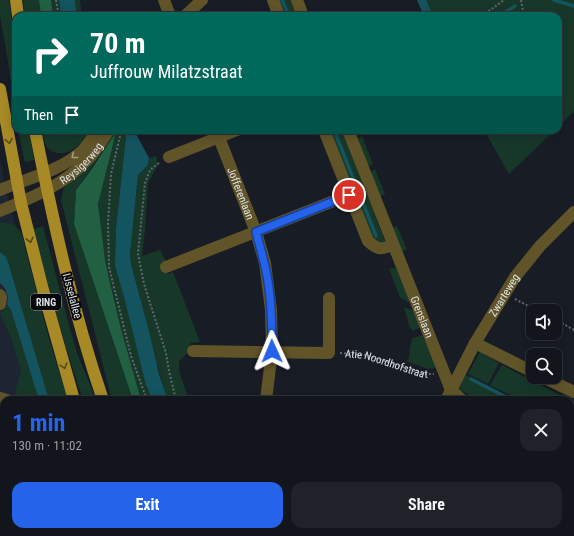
<!DOCTYPE html>
<meta charset="utf-8">
<style>
:root{--surface:#12151c;--page:#1f2229;--text:#f1f3f6;--muted:#9c9fa3;--line:#31343b;--accent:#2563eb}
body{margin:0;font-family:"Roboto Condensed",sans-serif;background:var(--page);color:var(--text);height:100vh;display:flex;flex-direction:column;font-size:15px;white-space:nowrap}
*{box-sizing:border-box;margin:0}
p{font-size:13px;color:var(--muted)}
.icon{flex:none;width:22px;height:22px;fill:none;stroke:currentColor;stroke-width:2;stroke-linecap:round;stroke-linejoin:round}
.map{position:relative;flex:1;overflow:hidden}
.sheet{position:absolute;left:0px;top:396px;width:574px;height:140px;display:flex;flex-direction:column;background:var(--surface);border-radius:12px 12px 0 0;box-shadow:0 2px 10px #0003,0 0 0 1px var(--line)}
.sheet>*{flex:none}
.top-card{position:absolute;left:12px;top:12px;width:550px;height:122px;border-radius:12px;box-shadow:0 2px 10px #0003,0 0 0 1px var(--line);background:#00695c;color:#fff;overflow:hidden}
.fabs{position:absolute;left:526px;top:304px;display:grid;gap:8px}
.fabs a{display:grid;place-items:center;width:36px;height:36px;border-radius:8px;background:var(--surface);box-shadow:0 2px 10px #0003,0 0 0 1px var(--line);font-size:20px}
.pin{position:absolute;display:grid;place-items:center;width:34px;height:34px;color:#fff;margin:-17px;border:2px solid #fff;border-radius:50%;box-shadow:0 1px 4px #0007}
.me{position:absolute;width:44px;margin:-22px;rotate:359deg;stroke-linejoin:round;filter:drop-shadow(0 0 3px #0008)}
.turn{display:flex;align-items:center;gap:14px;height:84px;padding:0 12px;font-size:18px}
.turn .icon{width:52px;height:52px;stroke-width:2.5}
.turn b{display:block;font-size:28px;line-height:34px}
.then{display:flex;align-items:center;height:38px;padding:0 12px;background:#0003;gap:8px;font-size:15px}
.round{display:grid;place-items:center;flex:none;width:42px;height:42px;border-radius:12px;background:var(--page)}
.head{display:flex;align-items:center;justify-content:space-between;height:68px;padding:0 12px}
h1{font-size:24px;font-weight:700;line-height:30px;color:var(--accent)}
.cta{display:flex;gap:8px;margin-top:auto;padding:8px 12px}
.cta a{flex:1;height:46px;border-radius:12px;background:var(--accent);color:#fff;font-size:16px;font-weight:700;line-height:46px;text-align:center}
.cta a+a{background:var(--page);color:var(--text)}
.map>svg:first-child{display:block}
.built{fill:#1d2533}
.green{fill:#173828}
.forest{fill:#216043}
.water{fill:#14545f}
.lines{fill:none;stroke-linecap:round;stroke-linejoin:round}
.stream{stroke:#14545f;stroke-width:3.5}
.path{stroke:#62666e;stroke-width:2;stroke-dasharray:2 2;stroke-linecap:butt}
.minor{stroke:#615429;stroke-width:12}
.major{stroke:#a78a26;stroke-width:12}
.oneway{stroke:#564818}
.oneway2{stroke:#a09a88}
.route-casing{stroke:#184099;stroke-width:10}
.route{stroke:#2563eb;stroke-width:7}
.labels{text-anchor:middle;dominant-baseline:central;stroke-width:4;stroke-linejoin:round;paint-order:stroke}
.shield{fill:#05070a;stroke:#9da0a5;stroke-width:1}
.shield-label{font-size:10px;font-weight:bold;fill:#dee1e7}
.street-label{font-size:11px;fill:#dee1e7;stroke:#05070a}
</style>
<div class="map">
<svg width="574" height="536" viewBox="0 0 574 536">
<rect width="100%" height="100%" fill="#181c25"/>
<path class="built" d="M0,157l5,30 43,156 20,57h-64v132h112l1,4h-117z"/>
<g class="green">
<path d="M0,0h9l7,52v64l-10,-67 -6,-33z"/>
<path d="M23,0h16l2,16h-16z"/>
<path d="M51,0h8l2,16h-8z"/>
<path d="M75,0h5l2,16h-5z"/>
<path d="M275,0h16l6,16h-15z"/>
<path d="M417,0h157v111l-16,16v-111h-134z"/>
<path d="M18,130h11l5,30 -9,2z"/>
<path d="M42,130h48c-8,11 -17,25 -31,23 -14,-1 -15,-12 -17,-23z"/>
<path d="M111,130h23l1,2 -6,1 -3,3 -10,92 -1,38 10,35 20,81 7,18h-11l-20,-71 -12,-50 -4,-20 -7,-55 17,-71 -39,57 -2,34 59,176h-21l-51,-200 2,-10 5,-9z"/>
<path d="M327,130h15l44,114 -15,-4z"/>
<path d="M484,130h71l-46,44z"/>
<path d="M362,136l11,28 -5,3 -10,-29z"/>
<path d="M156,156l2,9 -10,18 -3,46 -3,27 18,-6 6,11 -3,2 5,11 5,-2 27,70 -10,1v8l-11,10v10l10,29h-21c-15,-44 -24,-91 -37,-136l-1,-10 8,-79 10,-10 1,-7z"/>
<path d="M375,169l10,25 -7,4 -7,-26z"/>
<path d="M0,223c10,-1 18,3 22,12l25,97 21,68h-19l-41,-138 -2,-5 -6,-5z"/>
<path d="M43,226l27,103 7,24 19,47h-13c-19,-57 -35,-113 -50,-171z"/>
<path d="M397,226l10,23 -6,3 -10,-24z"/>
<path d="M396,268l14,33 -2,1 -8,-5 -11,-28z"/>
<path d="M7,304l4,6 28,90h-11l-1,-2 -12,-4 6,-24 -11,-35 -10,-21z"/>
<path d="M404,307l9,4 7,15 -1,2 -7,3 -1,-3h-1z"/>
<path d="M422,335l13,28v5l-7,1 -22,-8 3,-3 1,-12 3,-9 1,1z"/>
<path d="M480,352l19,11 -11,21 -20,-10z"/>
<path d="M502,365l67,35h-49l-30,-15z"/>
<path d="M464,374l52,26h-36l-24,-12z"/>
<path d="M570,400l4,2v25l-4,-2z"/>
<path d="M570,427l4,2v20l-4,-2z"/>
<path d="M94,532h21l1,4h-20z"/>
<path d="M159,532h19l1,4h-19z"/>
<path d="M189,532h11l1,2 11,-1 1,3h-22z"/>
<path d="M492,532h69l8,4h-79z"/>
</g>
<g class="forest">
<path d="M39,0h12l2,16h-12z"/>
<path d="M116,132l-18,72 7,55 4,20 12,50 20,71h-8l-59,-176 2,-34 15,-20z"/>
</g>
<g class="water">
<path d="M59,0h16l2,16h-16z"/>
<path d="M417,0h9l7,16h-9z"/>
<path d="M128,130l1,3 6,-1 14,26 -1,7 -10,10 -8,79 1,10 18,67 10,43 9,26h-16l-7,-18 -20,-81 -10,-35 1,-38 10,-92 -2,-4z"/>
<path d="M0,252l6,5 2,5 41,138h-10l-28,-90 -4,-6 1,-6 -3,-10 -5,-5z"/>
<path d="M74,532h20l2,4h-21z"/>
</g>
<g class="lines">
<g class="stream">
<path d="M282,0l7,16"/>
<path d="M554,0l20,6"/>
<path d="M500,16l15,-10"/>
<path d="M334,130l42,106"/>
<path d="M471,379l41,21"/>
<path d="M570,429l4,2"/>
<path d="M291,536l1,-4"/>
</g>
<g class="path">
<path d="M56,0l3,16"/>
<path d="M521,0l3,16"/>
<path d="M482,16l22,-16"/>
<path d="M120,136l-9,38 -3,50 1,43 22,89 16,44"/>
<path d="M159,163l-9,7 -5,13 -7,71 6,30 22,69 3,18 7,29"/>
<path d="M515,299l23,12"/>
<path d="M555,319l19,11"/>
<path id="s1" d="M340,353l26,2 58,19h10"/>
<path d="M195,532l2,4"/>
</g>
<g class="minor">
<path d="M164,0l6,16"/>
<path d="M273,0l6,16"/>
<path d="M297,0l6,16"/>
<path d="M185,16l17,-16"/>
<path id="s2" d="M216,130l40,102 9,31 6,47 1,41 -6,49"/>
<path d="M324,130l44,111c10,9 12,9 25,4"/>
<path id="s3" d="M348,130l103,260 11,10"/>
<path d="M169,157l68,-27"/>
<path d="M0,190c28,-12 61,-19 83,-40 5,-6 10,-13 15,-20"/>
<path id="s4" d="M0,211c31,-13 64,-26 87,-51 9,-8 15,-20 22,-30"/>
<path d="M166,267l183,-72"/>
<path d="M0,295l1,3 -1,6"/>
<path d="M475,343l58,29"/>
<path d="M193,351l136,2v-55"/>
<path d="M543,377l31,15"/>
<path d="M0,398l7,2"/>
<path id="s5" d="M446,400l29,-57 40,-66 25,-31 34,-34"/>
<path d="M570,455l4,2"/>
<path d="M570,480l4,2"/>
<path d="M229,536l1,-4"/>
<path d="M383,536l2,-4"/>
</g>
<g class="major">
<path d="M16,0l2,16"/>
<path d="M0,89l21,114 22,87 31,110"/>
<path d="M35,130c18,91 38,182 68,270"/>
<path d="M123,532l1,4"/>
<path d="M150,532l2,4"/>
</g>
</g>
<defs><path id="oneway-chevron" d="M-2-3.5L2.5 0L-2 3.5" fill="none" stroke-width="1.6" stroke-linecap="round" stroke-linejoin="round"/></defs>
<g class="oneway">
<use href="#oneway-chevron" transform="translate(9 141) rotate(79)"/>
<use href="#oneway-chevron" transform="translate(30 240) rotate(76)"/>
<use href="#oneway-chevron" transform="translate(64 366) rotate(73)"/>
</g>
<use class="oneway2" href="#oneway-chevron" transform="translate(74 156) rotate(142)"/>
<g class="lines">
<g class="route-casing">
<path id="route" d="M272,351c0,-20 0,-41 -3,-62 -2,-20 -8,-38 -13,-57l93,-37"/>
</g>
<use href="#route" class="route"/>
</g>
<g class="labels">
<rect class="shield" x="31" y="294" width="30" height="16" rx="3"/>
<g class="shield-label">
<text x="46" y="302">RING</text>
</g>
<g class="street-label">
<text stroke="none"><textPath href="#s4" startOffset="95">Reysigerweg</textPath></text>
<text stroke="none"><textPath href="#s2" startOffset="68">Jofferenlaan</textPath></text>
<text stroke="none"><textPath href="#s5" startOffset="120">Zwarteweg</textPath></text>
<text transform="translate(72 296) rotate(75)">IJsselallee</text>
<text stroke="none"><textPath href="#s3" startOffset="201">Grenslaan</textPath></text>
<text stroke="none"><textPath href="#s1" startOffset="48">Atie Noordhofstraat</textPath></text>
</g>
</g>
</svg>
<div class="fabs">
<a><svg class="icon" aria-label="sound" viewBox="0 0 24 24"><path d="M4 9h4l5-4v14l-5-4H4zM17 9q2 3 0 6"/></svg></a>
<a><svg class="icon" aria-label="search" viewBox="0 0 24 24"><circle cx="10" cy="10" r="6"/><path d="M15 15l6 6"/></svg></a>
</div>
<div class="pin" style="left:349px;top:195px;background:#d93025"><svg class="icon" aria-label="arrive" viewBox="0 0 24 24"><path d="M6 21V4h12l-3 4 3 4H6"/></svg></div>
<svg class="me" style="left:272px;top:351px" viewBox="-20 -20 40 40"><path d="M0-17L14 15 0 8-14 15z" fill="#2563eb" stroke="#fff" stroke-width="4"/></svg>
<div class="top-card">
<div class="turn"><svg class="icon" aria-label="right" viewBox="0 0 24 24"><path d="M7 20v-9h11M14 6l5 5-5 5"/></svg><div><b>70 m</b>Juffrouw Milatzstraat</div></div>
<div class="then">Then<svg class="icon" aria-label="arrive" viewBox="0 0 24 24"><path d="M6 21V4h12l-3 4 3 4H6"/></svg></div>
</div>
<section class="sheet">
<div class="head"><div><h1>1 min</h1><p>130 m · 11:02</p></div><a class="round"><svg class="icon" aria-label="close" viewBox="0 0 24 24"><path d="M6 6l12 12M18 6L6 18"/></svg></a></div>
<div class="cta"><a>Exit</a><a>Share</a></div>
</section>
</div>
